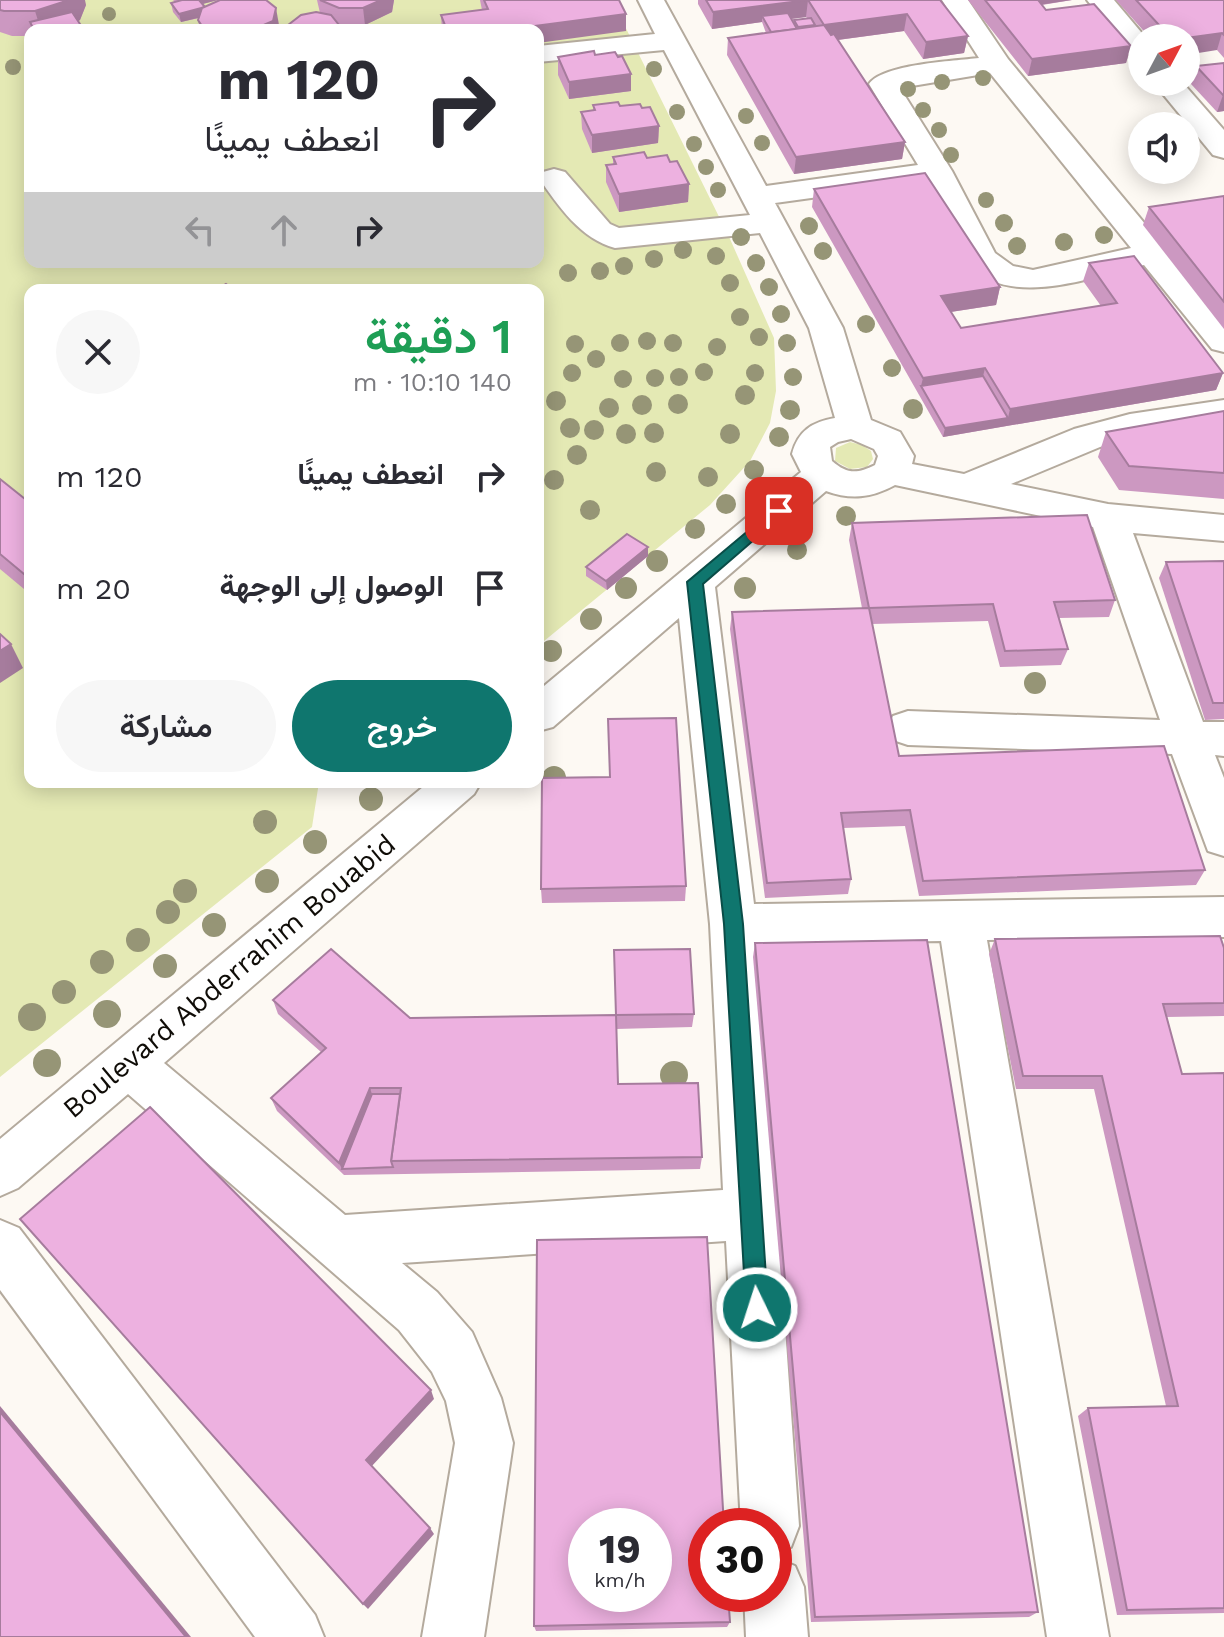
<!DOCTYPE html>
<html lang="ar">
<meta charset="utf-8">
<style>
:root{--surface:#fff;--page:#f7f7f7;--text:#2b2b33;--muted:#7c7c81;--accent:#0f766e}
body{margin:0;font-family:"Work Sans",Vazirmatn,sans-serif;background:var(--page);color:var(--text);direction:rtl;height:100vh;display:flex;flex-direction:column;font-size:30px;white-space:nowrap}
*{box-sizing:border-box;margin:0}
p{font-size:26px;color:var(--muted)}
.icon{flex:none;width:44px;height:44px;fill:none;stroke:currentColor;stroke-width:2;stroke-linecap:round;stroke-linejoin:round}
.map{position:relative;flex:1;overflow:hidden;direction:ltr}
.side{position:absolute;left:24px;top:284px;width:520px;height:504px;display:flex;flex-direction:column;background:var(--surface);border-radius:16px;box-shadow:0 4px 20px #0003;direction:rtl}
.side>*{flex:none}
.hud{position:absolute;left:24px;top:24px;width:520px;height:244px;border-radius:16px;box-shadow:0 4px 20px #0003;direction:rtl;background:#fff;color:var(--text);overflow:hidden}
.needle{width:52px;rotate:49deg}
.tools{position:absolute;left:1128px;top:24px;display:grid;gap:16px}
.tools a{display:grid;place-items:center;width:72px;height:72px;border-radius:50%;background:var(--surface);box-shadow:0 4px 20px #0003;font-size:40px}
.speed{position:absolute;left:568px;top:1508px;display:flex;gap:16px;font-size:40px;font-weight:700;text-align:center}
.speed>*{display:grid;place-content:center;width:104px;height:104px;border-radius:50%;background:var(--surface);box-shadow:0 4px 20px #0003;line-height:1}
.speed small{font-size:20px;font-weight:400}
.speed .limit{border:12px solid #d22;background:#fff;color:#111}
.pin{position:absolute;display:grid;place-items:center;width:68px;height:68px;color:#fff;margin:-34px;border-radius:16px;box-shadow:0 4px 12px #0006}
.me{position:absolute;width:88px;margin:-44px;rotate:356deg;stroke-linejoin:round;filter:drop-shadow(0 0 6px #0008)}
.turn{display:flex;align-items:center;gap:28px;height:168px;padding:0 32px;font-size:36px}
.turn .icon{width:104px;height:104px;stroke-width:2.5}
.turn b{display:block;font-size:56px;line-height:68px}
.lanes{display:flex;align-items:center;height:76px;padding:0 32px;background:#0003;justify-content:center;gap:40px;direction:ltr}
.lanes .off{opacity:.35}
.round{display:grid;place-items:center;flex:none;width:84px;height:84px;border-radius:42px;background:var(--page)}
.headline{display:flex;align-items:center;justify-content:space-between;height:136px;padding:0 32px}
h1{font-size:48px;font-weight:600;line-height:60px;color:#1e9e55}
.cta{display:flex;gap:16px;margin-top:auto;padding:16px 32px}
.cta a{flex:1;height:92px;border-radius:48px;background:var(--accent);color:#fff;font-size:32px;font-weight:600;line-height:92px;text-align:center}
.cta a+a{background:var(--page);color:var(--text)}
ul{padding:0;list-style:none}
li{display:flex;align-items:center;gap:24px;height:112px;padding:0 32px}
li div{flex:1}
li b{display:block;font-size:30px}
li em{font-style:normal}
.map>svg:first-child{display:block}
.green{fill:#e4e9b4;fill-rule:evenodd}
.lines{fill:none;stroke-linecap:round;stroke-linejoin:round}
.minor-casing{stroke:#b4aa9d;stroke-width:4}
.minor{fill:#fff;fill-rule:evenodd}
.tree{fill:#969576}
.wall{fill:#cc98c1;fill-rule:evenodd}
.shaded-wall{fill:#a67c9d}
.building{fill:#edb1e0;stroke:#a67c9d;stroke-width:2;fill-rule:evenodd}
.route{fill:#0f766e;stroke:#0a4d48;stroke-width:2}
.labels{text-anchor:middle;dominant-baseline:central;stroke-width:7;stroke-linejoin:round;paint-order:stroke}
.street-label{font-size:28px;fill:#0f0c07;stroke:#fff}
</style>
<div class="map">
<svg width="1224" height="1637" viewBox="0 0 1224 1637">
<rect width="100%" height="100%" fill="#fdf9f3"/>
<g class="green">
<path d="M0,0h612l118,239 44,99 2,53 -6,32 -20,38 -40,44 -172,141v-356h-508v492h289l-7,45 -312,250zM30,30h508v232h-508z"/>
<path d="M850,442l12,3 9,6 2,8 -6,8 -17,2 -15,-8 1,-13z"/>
</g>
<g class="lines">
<g class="minor-casing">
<g id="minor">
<path d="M638,0h26l102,186 152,-21 -49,-81c14,-20 85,-23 110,-26l-37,-58h26l40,59 216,260v33l-12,-3 -68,-84c-49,11 -136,45 -175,-1 -17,-20 -30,-58 -42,-82l-152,21 68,125 28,92 29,12 14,24 -2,8 52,10 110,-45 56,-15 94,-14v24l-93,14 -31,9 -89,37 97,20 116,11v26l-91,-8 70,189h21v34l-9,-1 9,23v78l-16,-5 -36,-97 -264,-9 -15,-5 -6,-12 6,-12 15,-5 252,9 -67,-193 -198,-42c-24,13 -44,15 -69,6l-111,96 39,317 470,-7v40l-237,3 122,697h-62l-106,-696 -183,3 41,582 -8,21 -17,7v-28h-33l-15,-285 -324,22 35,29 35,40 29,66 12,45 -29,194h-62l33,-194 -9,-42 -14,-29 -33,-42 -271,-236 -110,94 -18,8v-57l429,-357h52l-7,12 -310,269 181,152 378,-25 -13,-266 -31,-306 -126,109 -15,4v-40l263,-219 -9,-18c6,-23 20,-32 43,-36l-26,-90 -49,-95 -145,15c-34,-9 -57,-42 -76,-70l4,-6 11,-3 11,3 45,52 9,4 131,-13 -86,-165 -126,12v-16l117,-12zM990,73l141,175 -98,22 -20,-4 -18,-13 -43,-82 -52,-83zM851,439l23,10 4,7 -3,9c-18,9 -28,9 -43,-4l-2,-14 8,-5z"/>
<path d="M1087,0h27l32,38h-4v21l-10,-2z"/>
<path d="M1153,82h29l42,48v28l-11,-3z"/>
<path d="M0,1220l19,8 296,387 9,22h-69l-255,-347z"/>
<path d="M774,1557l21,9 9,21 4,50h-62l-2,-43h30z"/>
</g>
</g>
<use href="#minor" class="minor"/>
</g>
<g class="tree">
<circle cx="109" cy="14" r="7"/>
<circle cx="13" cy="67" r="8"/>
<circle cx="654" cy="69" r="8"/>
<circle cx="983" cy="78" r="8"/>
<circle cx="942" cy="82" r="8"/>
<circle cx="908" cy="89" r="8"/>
<circle cx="923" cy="110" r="8"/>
<circle cx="677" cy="112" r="8"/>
<circle cx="746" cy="116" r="8"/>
<circle cx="939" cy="130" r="8"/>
<circle cx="762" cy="143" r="8"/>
<circle cx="694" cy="144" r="8"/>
<circle cx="951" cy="155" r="8"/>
<circle cx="706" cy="167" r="8"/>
<circle cx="718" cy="190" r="8"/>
<circle cx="986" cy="200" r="8"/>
<circle cx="1004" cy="223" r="9"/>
<circle cx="809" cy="226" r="9"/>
<circle cx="1104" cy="235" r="9"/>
<circle cx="741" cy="237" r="9"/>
<circle cx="1064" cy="242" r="9"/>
<circle cx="1017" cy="246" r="9"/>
<circle cx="683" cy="250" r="9"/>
<circle cx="823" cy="251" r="9"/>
<circle cx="716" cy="256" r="9"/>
<circle cx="654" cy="259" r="9"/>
<circle cx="756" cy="263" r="9"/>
<circle cx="624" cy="266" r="9"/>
<circle cx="600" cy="271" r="9"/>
<circle cx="568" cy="273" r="9"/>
<circle cx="730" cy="283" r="9"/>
<circle cx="769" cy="287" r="9"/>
<circle cx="781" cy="314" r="9"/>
<circle cx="740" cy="317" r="9"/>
<circle cx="866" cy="324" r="9"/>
<circle cx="759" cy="337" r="9"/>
<circle cx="647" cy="341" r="9"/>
<circle cx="620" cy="343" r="9"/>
<circle cx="673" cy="343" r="9"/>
<circle cx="787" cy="343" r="9"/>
<circle cx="575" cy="344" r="9"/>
<circle cx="717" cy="347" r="9"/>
<circle cx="596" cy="359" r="9"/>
<circle cx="892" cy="368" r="9"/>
<circle cx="704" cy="372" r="9"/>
<circle cx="572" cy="373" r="9"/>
<circle cx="755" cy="373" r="9"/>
<circle cx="679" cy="377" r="9"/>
<circle cx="793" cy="377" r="9"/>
<circle cx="655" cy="378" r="9"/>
<circle cx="623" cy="379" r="9"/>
<circle cx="745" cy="395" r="10"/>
<circle cx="556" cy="401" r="10"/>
<circle cx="678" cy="404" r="10"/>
<circle cx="642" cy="405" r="10"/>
<circle cx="609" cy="408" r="10"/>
<circle cx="913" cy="409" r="10"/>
<circle cx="790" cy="410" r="10"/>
<circle cx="570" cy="428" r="10"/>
<circle cx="594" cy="430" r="10"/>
<circle cx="654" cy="433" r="10"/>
<circle cx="626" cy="434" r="10"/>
<circle cx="730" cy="434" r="10"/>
<circle cx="779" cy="437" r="10"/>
<circle cx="577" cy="455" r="10"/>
<circle cx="754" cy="470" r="10"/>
<circle cx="656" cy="472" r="10"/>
<circle cx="708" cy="477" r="10"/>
<circle cx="554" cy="480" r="10"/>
<circle cx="726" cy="504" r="10"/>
<circle cx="590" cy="510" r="10"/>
<circle cx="846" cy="516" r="10"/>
<circle cx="695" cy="529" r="10"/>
<circle cx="797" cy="550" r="10"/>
<circle cx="657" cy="561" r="11"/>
<circle cx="626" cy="588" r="11"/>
<circle cx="745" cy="588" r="11"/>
<circle cx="591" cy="619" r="11"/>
<circle cx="551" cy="651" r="11"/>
<circle cx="1035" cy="683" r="11"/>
<circle cx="554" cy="778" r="12"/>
<circle cx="371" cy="799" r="12"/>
<circle cx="265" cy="822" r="12"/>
<circle cx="315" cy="842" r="12"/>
<circle cx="267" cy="881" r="12"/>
<circle cx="185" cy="891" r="12"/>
<circle cx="168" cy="912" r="12"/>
<circle cx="214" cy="925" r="12"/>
<circle cx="138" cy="940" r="12"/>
<circle cx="102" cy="962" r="12"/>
<circle cx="165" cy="966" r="12"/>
<circle cx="64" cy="992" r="12"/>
<circle cx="107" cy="1014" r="14"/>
<circle cx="32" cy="1017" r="14"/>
<circle cx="47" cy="1063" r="14"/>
<circle cx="674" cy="1075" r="14"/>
</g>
<g class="wall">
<path d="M0,0l86,5 -6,15 -2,1 6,9h-54v6h-18l-12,-4z"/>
<path d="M173,0h45l-16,4 2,3 75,18 -1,5h-78l-2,-10 1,-2 -18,4 -8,-10 -2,-9 4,-1z"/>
<path d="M317,0h77l-2,12 -27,13h-24l-4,-1 3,6h-52v-5l32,-12z"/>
<path d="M480,0h139l7,31 -184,-1 -1,-15 41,-5z"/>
<path d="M698,0h242l28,36 -4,17 -41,6 -19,-28 -66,9 67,102 -3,17 -108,15 -67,-119 1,-17 38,-5 -4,-11 -50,7 -14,-25zM806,17l1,1 -13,2v4l-3,-5z"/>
<path d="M968,0h104l-30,5 4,5 85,36 -5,17 -98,13z"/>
<path d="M1116,0h108v58l-7,-8 -31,-12h-36z"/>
<path d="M595,55l23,2 13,17v17l-62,8 -11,-24v-18z"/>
<path d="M1224,63v48l-7,1 -26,-28 5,-18z"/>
<path d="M593,105l49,3 17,18 -1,17 -66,10 -10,-24 -1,-17 12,-1z"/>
<path d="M613,157l34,1 23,4 19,22 -1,18 -69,10 -13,-30v-17l7,-1z"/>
<path d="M814,189l186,98 -4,18 -45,7 10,16 140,-22 -18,-25 6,-18 134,110 -7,17 -273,47 -131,-230z"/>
<path d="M1224,196v133l-81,-104 6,-18z"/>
<path d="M1224,411v88l-105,-9 -21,-33 8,-25z"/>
<path d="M0,479l30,24v91l-30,-25z"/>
<path d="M852,523l263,77 -6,17 -50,1 9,31 -7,16 -61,2 -12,-46 -116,3 27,132 306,114 -9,15 -277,11 -14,-70 -62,2 8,51 -3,15 -83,4 -35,-269 2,-17 130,-4 -13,-68z"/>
<path d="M648,556l-41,34 -21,-14v-9z"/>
<path d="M1224,561v158l-19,1 -46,-142 7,-16z"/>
<path d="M610,777l76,109 -1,15 -143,2 -1,-14z"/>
<path d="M995,939l229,9v68l-57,1 15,57 42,-1v540l-107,2 -39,-199 10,-8 78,-2 -72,-317h-78l-27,-135z"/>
<path d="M755,943l283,669 -9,5 -218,5 -58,-665z"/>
<path d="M273,1000l137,18 284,-4 -2,13 -76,2 2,55 84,73 -2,12 -356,6 -67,-64 -6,-13 50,-46 -43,-38z"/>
<path d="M730,1622l-3,5 -191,4 -2,-5z"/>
</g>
<g class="shaded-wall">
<path d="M66,0h19l1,5 -6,15 -10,7 -29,3 -6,-19z"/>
<path d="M178,0h40l-38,10z"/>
<path d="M381,0h13l-2,12 -27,13 -2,-17z"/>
<path d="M808,0l-2,17 -40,5 -4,-6v6l-50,7 1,-17z"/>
<path d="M1027,0h45l-46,7z"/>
<path d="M205,7l1,9 -25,6 -2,-8z"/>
<path d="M276,8l3,17 -1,5h-26z"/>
<path d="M626,14v17l-88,12v-13h-34z"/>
<path d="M907,14l-3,17 -82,11 2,-17z"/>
<path d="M1222,33l-5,17 -31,5v-17z"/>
<path d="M968,36l-4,17 -41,6 3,-17z"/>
<path d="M1131,46l-5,17 -98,13 4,-17z"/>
<path d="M631,74v17l-62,8v-17z"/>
<path d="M1223,95h1v16l-7,1z"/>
<path d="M659,126l-1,17 -66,10v-18z"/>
<path d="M905,142l-3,17 -108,15 2,-17z"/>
<path d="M689,184l-1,18 -69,10v-18z"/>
<path d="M1000,287l-4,18 -59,9 4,-18z"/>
<path d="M985,368l-4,17 -60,1 2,-8z"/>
<path d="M1223,373l-7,17 -273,47 2,-9 63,-10 2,-9z"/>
<path d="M648,547v9l-41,34 -1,-9z"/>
<path d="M11,644l12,24 -23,15v-32z"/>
<path d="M370,1088l4,13 -32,68 -3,-6z"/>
<path d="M431,1390l3,9 -63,68 -5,-7z"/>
<path d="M0,1406l191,231h-5l-186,-225z"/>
<path d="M430,1528l4,6 -66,75 -5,-5z"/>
</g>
<g class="building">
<path d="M0,0h66l-3,2 -28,9h-31l-4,-1z"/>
<path d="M182,0h17l6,7 -26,7 -8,-11z"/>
<path d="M220,0h46l10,8 -3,13 -21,9h-41l-9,-4 -4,-6 4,-12z"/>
<path d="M320,0h61l-18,8h-24z"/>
<path d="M484,0h135l7,14 -122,16h-57l-6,-15 47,-6z"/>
<path d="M706,0h234l28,36 -42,6 -19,-28 -83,11 -16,-25 -95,12z"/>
<path d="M985,0h53l8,10 48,-6 37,42 -99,13z"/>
<path d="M1136,0h88v35l-2,-2 -36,5h-15z"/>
<path d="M72,12l12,18h-50l-4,-8z"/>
<path d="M316,12l15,3 8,10 -4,5h-45l-2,-5 13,-10z"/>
<path d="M788,13l9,16 -26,3 -9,-16z"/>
<path d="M811,18l4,7 -17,2 -4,-7z"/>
<path d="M824,25l7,10 3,-1 71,108 -109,15 -68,-119z"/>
<path d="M594,51l1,4 20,-3 3,5 4,-1 9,18 -62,8 -11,-25z"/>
<path d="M1224,63v32h-1l-27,-29z"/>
<path d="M618,102l2,4 20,-2 2,4 8,-1 9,19 -67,9 -11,-23 14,-2 -2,-5z"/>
<path d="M644,152l3,6 20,-3 3,7 7,-1 12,23 -70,10 -13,-29 10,-1 -3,-7z"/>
<path d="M925,173l75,114 -59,9 20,32 156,-25 -28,-40 45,-7 89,117 -213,36 -25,-41 -62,10 -109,-189z"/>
<path d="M1224,196v106l-75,-95z"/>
<path d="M226,284l9,6h-19z"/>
<path d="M983,376l25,42 -63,10 -24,-42z"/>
<path d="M1224,411v62l-95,-7 -23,-34z"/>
<path d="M0,479l30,24v76l-30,-25z"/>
<path d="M1087,515l28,85 -61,2 14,47 -63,2 -12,-47 -124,4 -17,-85z"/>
<path d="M627,534l21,13 -42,34 -20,-14z"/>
<path d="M1224,561v142h-11l-47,-141z"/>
<path d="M869,608l30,148 265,-10 41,124 -282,11 -13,-71 -69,3 10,66 -84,4 -35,-271z"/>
<path d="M0,634l11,10 -11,7z"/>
<path d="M676,718l10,168 -145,3 1,-111 68,-1 -2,-58z"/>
<path d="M1220,936l4,12v55l-61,1 19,70 42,-1v535l-97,2 -39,-202 90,-2 -76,-330h-79l-28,-137z"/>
<path d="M927,940l111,672 -223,5 -60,-674z"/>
<path d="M331,949l79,69 206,-3 2,69 80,-1 4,74 -311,4 10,-73h-31l-31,75 -68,-65 55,-50 -53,-48z"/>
<path d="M690,949l4,65 -78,1 -2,-65z"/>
<path d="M372,1094h28l-9,67 2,6 -51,2z"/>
<path d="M150,1107l281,283 -65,70 64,68 -67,76 -343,-385z"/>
<path d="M707,1237l17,289h-18v68h22l2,28 -196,4 3,-386zM586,1526h68v68h-68z"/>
<path d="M0,1412l186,225h-186z"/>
</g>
<path class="route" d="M779,505l7,6 -2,3 -81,70 40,340 25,384 -3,8 -8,3 -8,-3 -3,-8 -22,-384 -37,-342z"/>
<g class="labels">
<g class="street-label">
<text transform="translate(229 976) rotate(-40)">Boulevard Abderrahim Bouabid</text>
</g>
</g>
</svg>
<div class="tools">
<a><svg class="needle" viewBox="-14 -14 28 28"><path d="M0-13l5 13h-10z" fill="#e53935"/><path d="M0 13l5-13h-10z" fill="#7c7c81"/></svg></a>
<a><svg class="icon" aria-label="sound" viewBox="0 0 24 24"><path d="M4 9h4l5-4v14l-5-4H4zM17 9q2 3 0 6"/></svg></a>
</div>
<div class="speed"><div>19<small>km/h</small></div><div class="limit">30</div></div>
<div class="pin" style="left:779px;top:511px;background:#d93025"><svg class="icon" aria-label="arrive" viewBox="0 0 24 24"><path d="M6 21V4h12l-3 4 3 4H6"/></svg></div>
<svg class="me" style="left:757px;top:1308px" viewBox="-20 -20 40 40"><circle r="17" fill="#0f766e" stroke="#fff" stroke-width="3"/><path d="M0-11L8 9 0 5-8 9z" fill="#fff"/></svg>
<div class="hud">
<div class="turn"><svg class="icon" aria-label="right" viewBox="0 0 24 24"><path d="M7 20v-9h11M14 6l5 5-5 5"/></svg><div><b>120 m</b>انعطف يمينًا</div></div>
<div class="lanes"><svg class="icon off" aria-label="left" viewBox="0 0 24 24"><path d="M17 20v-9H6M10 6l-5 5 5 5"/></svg><svg class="icon off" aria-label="ahead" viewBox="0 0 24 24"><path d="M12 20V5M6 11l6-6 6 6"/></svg><svg class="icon" aria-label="right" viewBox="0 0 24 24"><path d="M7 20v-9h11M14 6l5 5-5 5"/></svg></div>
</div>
<section class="side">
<div class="headline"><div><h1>1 دقيقة</h1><p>140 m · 10:10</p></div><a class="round"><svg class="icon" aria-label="close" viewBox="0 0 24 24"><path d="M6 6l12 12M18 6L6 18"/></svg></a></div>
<ul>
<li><svg class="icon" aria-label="right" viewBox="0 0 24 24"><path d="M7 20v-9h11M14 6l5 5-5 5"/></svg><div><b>انعطف يمينًا</b></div><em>120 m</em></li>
<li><svg class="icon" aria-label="arrive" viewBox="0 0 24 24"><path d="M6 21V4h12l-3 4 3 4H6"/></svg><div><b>الوصول إلى الوجهة</b></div><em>20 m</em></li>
</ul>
<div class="cta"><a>خروج</a><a>مشاركة</a></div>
</section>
</div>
